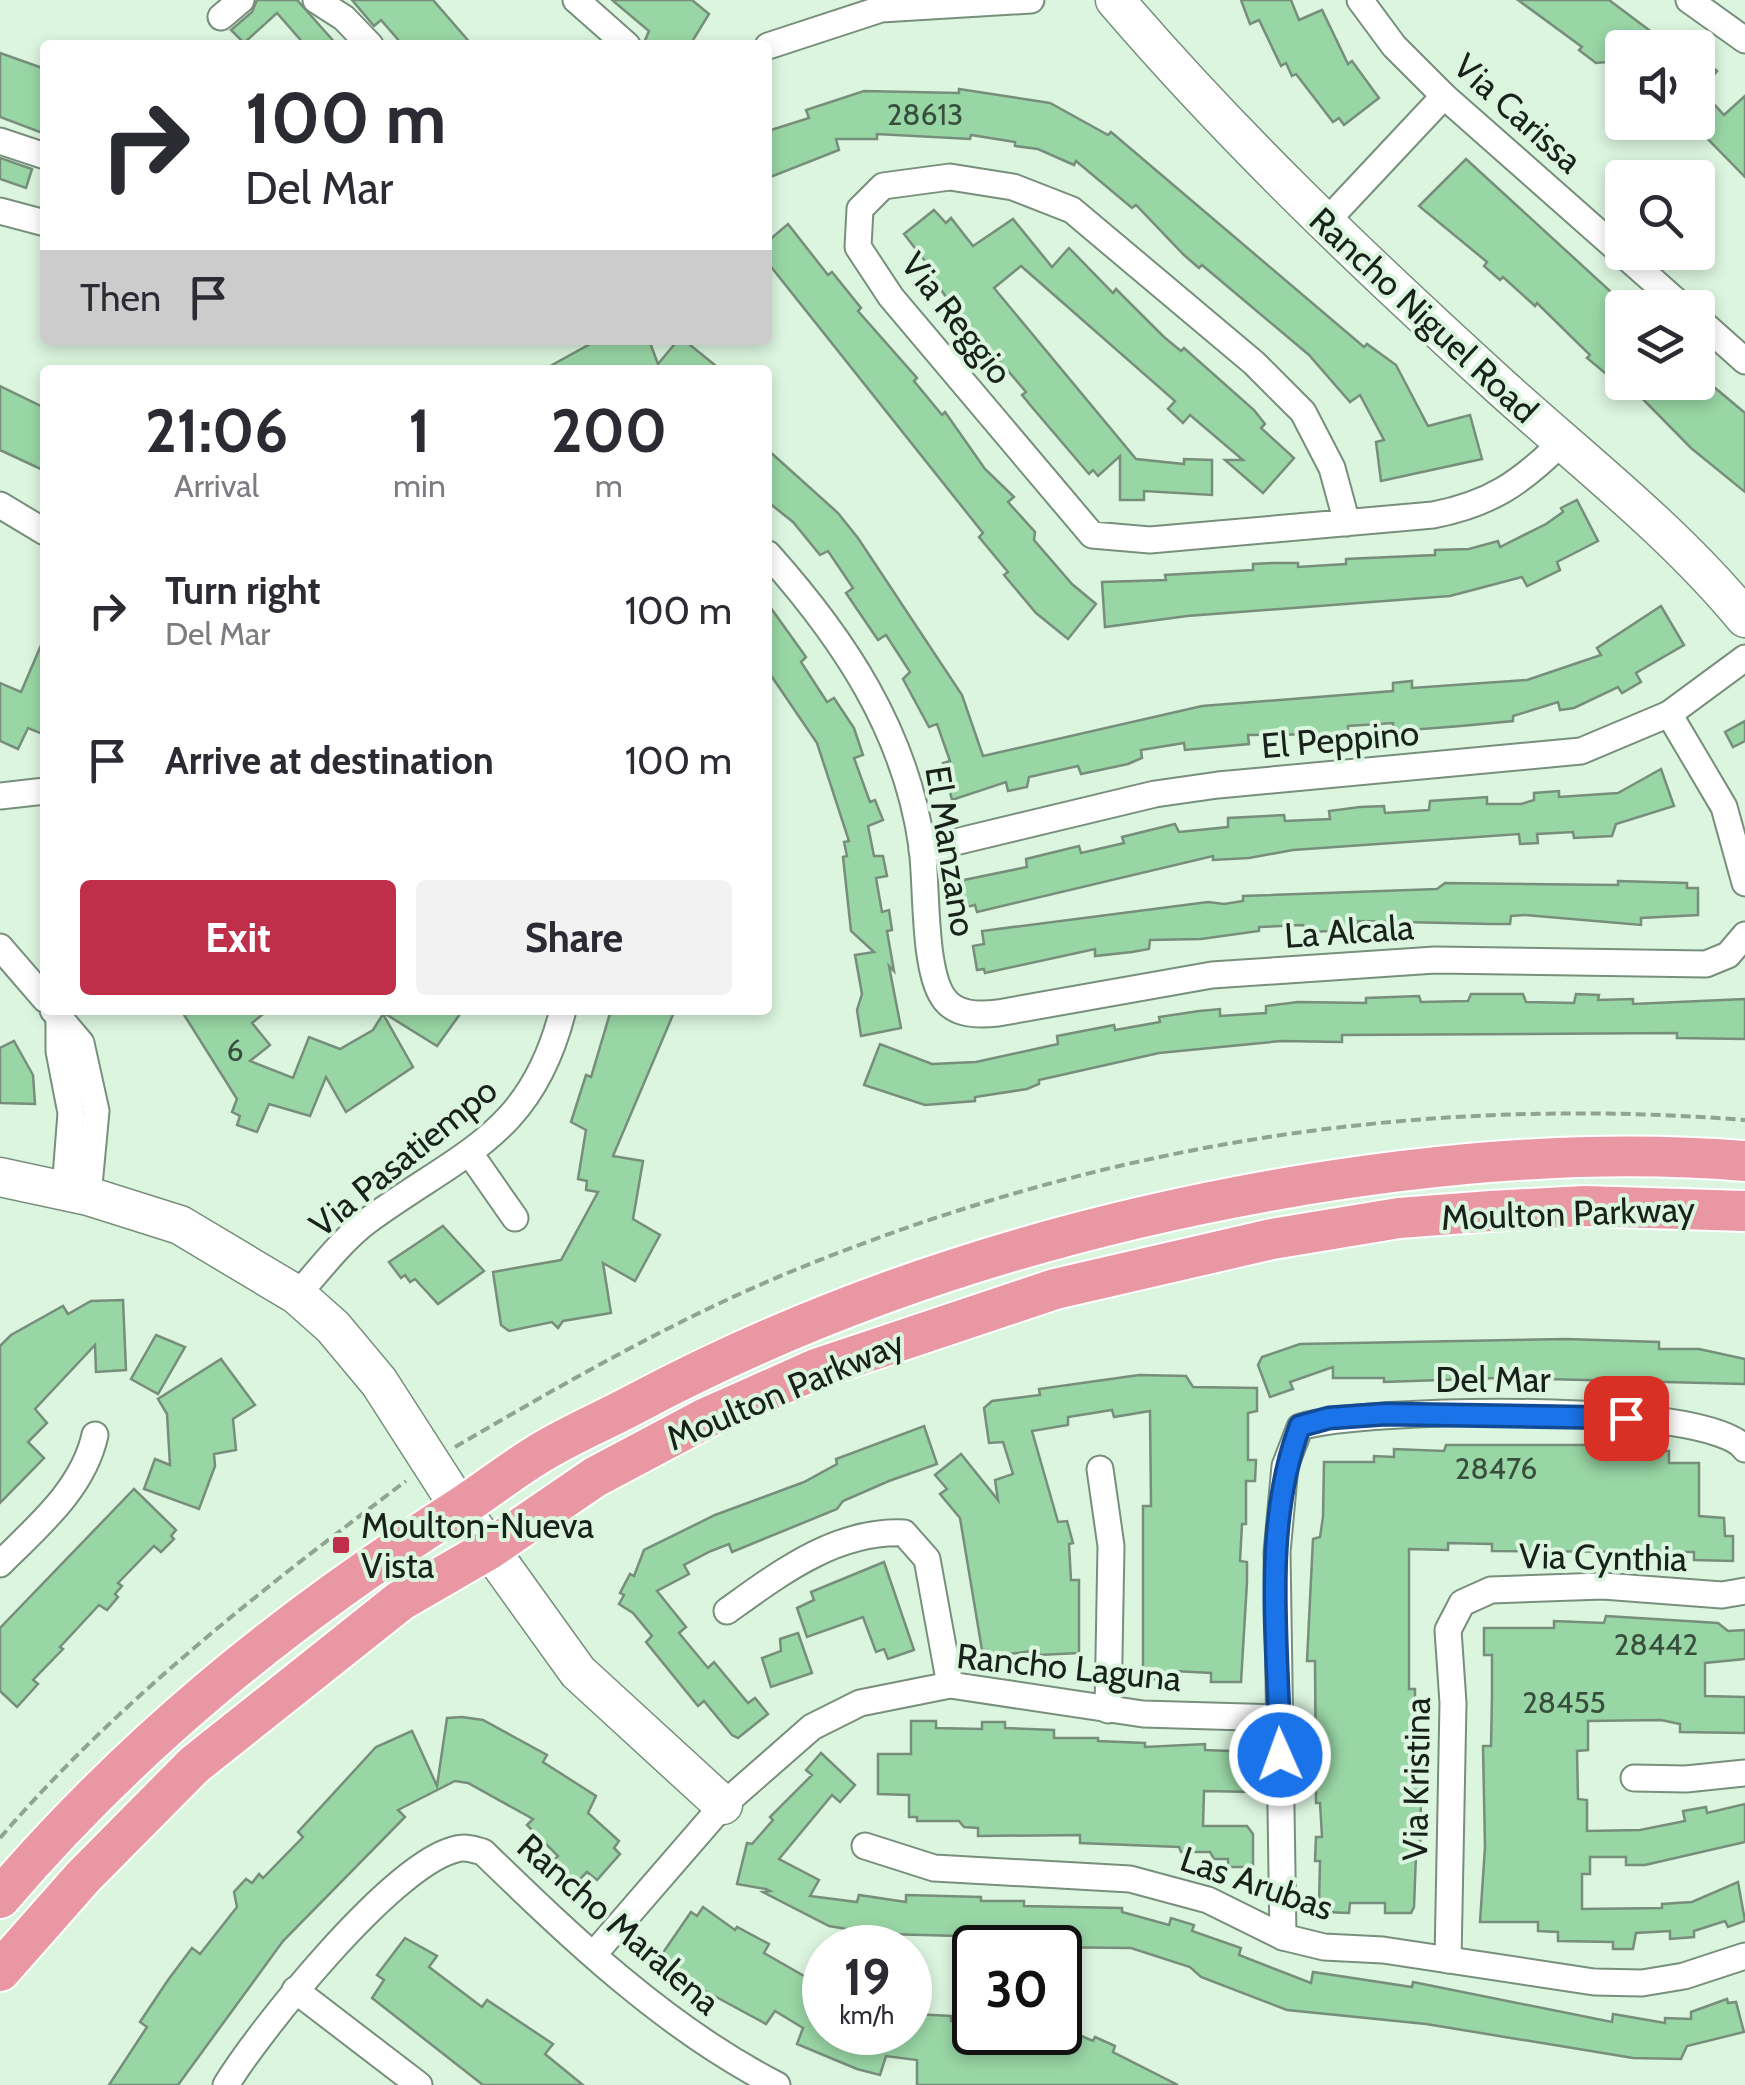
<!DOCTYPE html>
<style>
:root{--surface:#fff;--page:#f2f2f3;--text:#2b2b33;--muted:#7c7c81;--accent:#bf2f49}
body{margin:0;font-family:Cabin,sans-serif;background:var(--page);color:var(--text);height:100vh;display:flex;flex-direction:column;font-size:38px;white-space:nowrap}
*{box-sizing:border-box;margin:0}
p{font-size:32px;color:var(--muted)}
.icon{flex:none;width:55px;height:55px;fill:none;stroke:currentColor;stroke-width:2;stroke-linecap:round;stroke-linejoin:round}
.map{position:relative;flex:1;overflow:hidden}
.side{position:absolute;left:40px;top:365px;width:732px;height:650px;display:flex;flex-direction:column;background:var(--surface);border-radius:10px;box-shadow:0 5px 15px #0003}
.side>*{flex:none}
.guide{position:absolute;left:40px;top:40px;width:732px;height:305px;border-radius:10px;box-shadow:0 5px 15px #0003;background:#fff;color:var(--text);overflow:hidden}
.tools{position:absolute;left:1605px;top:30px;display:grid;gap:20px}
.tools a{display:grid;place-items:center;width:110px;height:110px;border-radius:10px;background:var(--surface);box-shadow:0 5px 15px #0003;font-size:50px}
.speed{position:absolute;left:802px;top:1925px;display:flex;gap:20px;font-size:50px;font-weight:700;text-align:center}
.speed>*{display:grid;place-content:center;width:130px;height:130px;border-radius:50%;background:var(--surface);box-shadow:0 5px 15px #0003;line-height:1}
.speed small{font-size:25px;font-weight:400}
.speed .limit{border:5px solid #111;border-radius:15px;background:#fff;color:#111}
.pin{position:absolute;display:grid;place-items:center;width:85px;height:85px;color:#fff;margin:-42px;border-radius:20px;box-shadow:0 5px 15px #0006}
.me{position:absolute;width:110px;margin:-55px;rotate:358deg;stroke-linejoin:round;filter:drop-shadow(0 0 8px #0008)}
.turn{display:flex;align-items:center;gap:35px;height:210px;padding:0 40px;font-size:45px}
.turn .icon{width:130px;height:130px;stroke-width:2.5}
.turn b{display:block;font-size:70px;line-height:85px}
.then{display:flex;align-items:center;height:95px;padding:0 40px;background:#0003;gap:20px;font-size:38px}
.eta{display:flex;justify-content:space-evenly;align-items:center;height:170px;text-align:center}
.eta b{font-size:60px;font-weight:800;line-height:70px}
.button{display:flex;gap:20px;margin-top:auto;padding:20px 40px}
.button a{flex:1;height:115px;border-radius:10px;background:var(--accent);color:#fff;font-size:40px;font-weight:800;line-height:115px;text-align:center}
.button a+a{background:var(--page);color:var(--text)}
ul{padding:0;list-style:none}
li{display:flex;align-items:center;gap:30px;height:150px;padding:0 40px}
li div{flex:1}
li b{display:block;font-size:38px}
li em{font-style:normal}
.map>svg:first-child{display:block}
.building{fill:#99d6a5;stroke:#778e7b;stroke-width:2.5}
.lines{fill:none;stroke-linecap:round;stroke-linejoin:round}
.street-casing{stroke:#778f7b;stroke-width:29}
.secondary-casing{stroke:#778f7b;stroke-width:41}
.primary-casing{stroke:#fff;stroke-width:44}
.path{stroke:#91a494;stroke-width:4;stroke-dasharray:10 5;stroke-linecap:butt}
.street{stroke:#fff;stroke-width:25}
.secondary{stroke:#fff;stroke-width:38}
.primary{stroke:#e998a3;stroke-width:40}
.route-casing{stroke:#114b97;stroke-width:25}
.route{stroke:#1a73e8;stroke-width:18}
.poi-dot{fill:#bf2f49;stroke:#dbf5df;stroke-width:4}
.labels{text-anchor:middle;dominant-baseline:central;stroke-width:8;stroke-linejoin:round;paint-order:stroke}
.number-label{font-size:30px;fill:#384e3d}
.street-label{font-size:35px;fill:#18211a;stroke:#dbf5df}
.poi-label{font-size:35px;fill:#18211a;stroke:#dbf5df;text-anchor:start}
</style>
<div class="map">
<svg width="1745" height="2085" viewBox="0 0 1745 2085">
<rect width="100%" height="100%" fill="#dbf5df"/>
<g class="building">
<path d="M257,0h40l40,45h-32l-28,-32 -33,30 -13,-13 21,-18z"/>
<path d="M352,0h81l39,45 -71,-2 -20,-23 -7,6z"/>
<path d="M612,0h80l17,14 -19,31h-47l6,-14z"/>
<path d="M1241,0h50l8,20 23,-10 26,54 4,-3 27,37 -35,27 -5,-7 -6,4 -37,-48 -4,2 -6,-13 -5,3 -22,-46 -9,4z"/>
<path d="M1518,0h91l64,48h-51v27l-15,-13 -11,1 -17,-13 3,-3z"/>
<path d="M0,53l45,16v65l-45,-17z"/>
<path d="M1698,55l19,16 -15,20 22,24 21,-19v81l-47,-48z"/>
<path d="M959,89l91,14 58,32 3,-3 253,215 3,-3 29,21 32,61 42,-11 12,44 -101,22 -5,-39 8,-2 -24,-45 -10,7 -41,-47 -107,-90 -3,3 -15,-13 -48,-50 -4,3 -56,-47 -2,4 -36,-16 -23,-3v-4l-44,-7 -1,4 -93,-5v5h-41l3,11 -71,28v-47l41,-13 -3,-8 58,-19 95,2z"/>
<path d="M0,158l32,11 -6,19 -26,-9z"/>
<path d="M1466,159l156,143v85l-35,-29 3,-3 -53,-52 -2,3 -32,-29 -3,3 -16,-14 3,-4 -68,-56z"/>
<path d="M934,210l12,13 5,-5 22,28 40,-27 39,48 17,-19 44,45 3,-4 48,48 17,14 3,-3 70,62 11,14 -4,4 33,30 -31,35 -38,-33h18l-53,-45 -7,8 -15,-14 7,-8 -154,-135 -27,22 142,171 48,5v-5l28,1v35l-68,-4v9h-24v-44l-22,20 -5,-6 -4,4 -58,-68 -9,-11 4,-3 -22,-26 -27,-26 -38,-53 -4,3 -10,-14 7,-6 -28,-36z"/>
<path d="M788,224l40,51 4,-3 29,36 -3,3 59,67 -3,3 28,34 3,-3 40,57 29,28 -6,5 27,30 -1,8 38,44 24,20 -28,35 -32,-26 -32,-38 4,-3 -29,-35 4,-4 -215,-270v-22z"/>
<path d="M609,340h40l9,24 20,-24h6l37,30h-178l49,-27z"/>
<path d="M1702,377l43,36v79l-54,-44 -65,-66h72z"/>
<path d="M0,386l45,22v63l-45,-21z"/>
<path d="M768,450l70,63 20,25 104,157 21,61 219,-50 191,-15v-8l19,-2v7l115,-8 74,-25 -4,-7 64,-42 23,39 -48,28 5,9 -19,11 -4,-6 -44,21 -14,2 -2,-8 -45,14v5l-52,5 -52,4h-16v-7l-45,3v8l-100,1 1,9 -64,6 -1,-7 -43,7 1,8 -14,6 -47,10 -3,-8 -49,11 -2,10 -19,4 -2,-9 -54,18 -9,-37 7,-2 -13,-37 -8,3 -26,-48 7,-7 -24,-37 -8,5 -32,-47 7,-5 -25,-37 -8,4 -27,-33 -25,-20z"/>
<path d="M1577,500l21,41 -41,21 3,8 -33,16 -5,-9 -72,19 -263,20 -82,11 -3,-45 64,-2 -1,-5 88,-5v-6l20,-1h25v4l48,-3v-5l89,-4v-5l34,-1 29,-8 2,6 46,-23 17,-12 -2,-4z"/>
<path d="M768,604l38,53 -5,5 26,40 7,-4 20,30 9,27 -9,3 16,44 5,-2 8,20 -15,6 6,30h9l4,20 -11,2 6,34 7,-2 3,20 -5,1 7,40 -5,-5 12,62 -40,8 -4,-26 5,-16 -7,-39 19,-3 -23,-21 -8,-74 4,-1 -3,-14 5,-1 -32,-98 -49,-72z"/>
<path d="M45,636v99l-17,-7 -10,21 -18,-8v-58l21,9z"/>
<path d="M1745,721v20l-12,6 -8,-15z"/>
<path d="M1661,769l13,37 -58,18 -4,12 -38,2 -1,-6 -36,2 1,9 -18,1 -1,-10 -226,16 -44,8 -36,2v-4l-236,56 -2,-7 -9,2 -7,-26 68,-14 -1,-8 53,-13 2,7 43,-10 -2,-6 53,-13 4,8 49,-5v-9l56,-3 1,6 45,-2 -1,-8 31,-4 24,-1 1,7 44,-3 1,-9 57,-4v7h34l13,-4v-7l25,-2v6l59,-4z"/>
<path d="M1618,881l69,2v5h11v27l-57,3v7l-116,-10 -14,1 -1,8h-18l-134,-3 -1,9 -51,2 -3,-7 -44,2v4l-58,8 -51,1 -1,9 -17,3 -37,4v-7l-110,24 -1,-4 -7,1 -4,-24 11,-2 -2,-13 226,-29 16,2 19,-3v-5l194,-7 8,-6 173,2z"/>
<path d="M1471,994h52l3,8 48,1 2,-9 23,1 -1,5 35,-1v5l112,-5v40l-68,-1v-5l-335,2v7l-61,-1 -122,12 -120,27v4l-12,5 -52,8v4l-50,4 -61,-20 16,-41 52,20 44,-2 82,-18 -1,-8 57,-11 1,5 45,-8 -1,-5 40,-6 21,-2v7l46,-3v-7l32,-4 68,1v-5l53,-2 2,6 47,-1z"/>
<path d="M181,1010h87l-16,13 18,22 -20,16 43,17 16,-41 31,12 33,-19 10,-16 30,53 -67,45 -20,-35 -16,39 -41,-12 -12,28 -20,-7 3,-9 -8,-4 5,-13z"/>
<path d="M379,1010h84l-26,36z"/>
<path d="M611,1010h64l-62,146 30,5 -10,58 27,16 -25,46 -32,-18 8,50 -48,8 -5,7 -6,-6 -43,9 -8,-6 -8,-53 68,-12 37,-68 -12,-2 1,-9 -9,-2 8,-49 -15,-8 15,-47 5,2z"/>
<path d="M14,1041l19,34 2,29 -35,-1v-55z"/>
<path d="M443,1226l41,45 -46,33 -23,-25 -5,3 -5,-7 -4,3 -12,-16z"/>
<path d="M123,1300l3,70 -30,2 -1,-27 -60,64 12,14 -19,19 16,16 -44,45v-157l11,-11 52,-29 5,8 23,-13z"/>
<path d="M156,1335l29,12 -27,47 -27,-15z"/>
<path d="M1566,1339l93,3v7h40l46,10v25l-246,-6 -115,4v-4h-51v-11l-43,15 3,7 -23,8 -12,-32 4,-8 38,-13z"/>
<path d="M221,1359l34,46 -22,14 3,31 -22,4 1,12 -16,43 -55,-20 11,-30 15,6 -3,-51 -9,-15z"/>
<path d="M1139,1375l47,1 7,11 64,1v23l-9,2v47h8l-1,21h-9v43h-4l-2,37 7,1v20l-6,100h-30v-9l-37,-2v9l-31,-1v-173h8l-1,-95 -36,6 -2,-7 -44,7v8l-36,6 26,91 9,-1 6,22 -4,1 2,36h8v73l-40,2v-5l-51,7 -1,-7h-5l-22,-132 -20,-24 7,-5 -12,-14 26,-21 37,46 -3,-20 18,-6 -10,-32 -14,1 -5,-35 8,-7 48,-6 -1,-6z"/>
<path d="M924,1426l13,38 -48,17 -46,20 -6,8 -105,43 -3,-8 -18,7 -27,14 5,9 -32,17 29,36 -7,6 29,35 6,-6 34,41 7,-5 13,16 -30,24 -6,-3 -28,-34 -6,5 -52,-64 6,-6 -19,-23 -14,-9 5,-9 -4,-2 10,-19 4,2 10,-26 71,-35 89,-33 33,-18 -1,-5z"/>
<path d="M1446,1445h173v6h50v12h30v53l25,2 1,18h8v25l-39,-1v-8l-202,-1v-7l-44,-1v7l-39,-1v140h6v50l7,2 -2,114h-4l-2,52 -3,6h-26v-10h-35l-1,10 -25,-1v-7h-5l1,-44h-5l1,-24h6l-2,-34h-4l-1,-142h-8l6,-122 7,-2 3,-20 1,-55h50v-6l20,1v-8l50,2z"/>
<path d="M134,1489l42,41 -5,6 3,3 -13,13 -7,-6 -36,37 4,3 -7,8 3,3 -11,13 -8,-5 -39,42 3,2 -30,31 5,4 -21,23 -17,-16v-63z"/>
<path d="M884,1562l30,88 -26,9 -4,-10 -8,3 -13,-35 -56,20 -10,-29 17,-8 -3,-8z"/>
<path d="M1606,1616l112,7 10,8 17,-1v29l-40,4v33l40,1v36l-65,-1v-8l-19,-4 -73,1v29l-11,1 1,48 9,1v31l53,-1 45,-9 -2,-10 23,-4 1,6 38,-9v38l-100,23h-19v-8h-36v17h-8v35l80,-1v-4l30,-2 46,-20 7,39 -17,6 -3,-6 -31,10v6l-24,2v-8l-34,2 -3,16h-20v-7l-55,-1v-9l-20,-1v-9h-58l5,-75 -2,-101h8l1,-50v-41h-8v-27h70v-7l50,2z"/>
<path d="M798,1633l14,40 -41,14 -9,-29 19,-7 -1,-12z"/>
<path d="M462,1717l21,3 64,35 -4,7 53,34 -8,17 31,28 -5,7 6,6 -23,26 -10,-8 -11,11 -23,-22 5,-5 -31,-31 6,-6 -65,-36 -13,-2 -57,29 7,7 -122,124 -105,144h-69l38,-58 -7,-5 28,-42 24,-32 8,6 37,-47 -3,-15 12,-13 6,4 7,-9 4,4 40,-41 -5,-5 78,-85 36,-16 25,55 10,-68z"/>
<path d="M911,1721h25v7l46,1v-7h23v6l49,2v8h44v3l47,2v4l60,-3v6l51,2 -1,40 -51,-1 -1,35h44l6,8v33h-25v-8h-14l-4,-7h-29l-2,-5 -99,-4v-8l-102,1v-8l-14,-1 -5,-6h-42v-4h-8v-22l-31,-1v-40h33z"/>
<path d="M821,1753l34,32 -15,17 -8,-7 -53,64 40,21 -9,16 47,6 2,-7 47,7v-7l75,2v4h43v5l98,2v4l47,13 2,-7 23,7 -2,6 49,17 -2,7 72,28 2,-11 99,15 1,-5 199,40 1,-8 52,9v-5l26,1v-7l36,-13 1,4 8,-1 8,30 -57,14 -6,13 -48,-1 -207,-34 -139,-14 -86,-33 -11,-10 -59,-19 -94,-1v-9l-190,-5v-4l-18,-3 -66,-34 7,-1 -4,-2 -29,-5 10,-41 5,1 21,-24 -3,-3 42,-42 -6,-5z"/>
<path d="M703,1907l32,23 2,-3 32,17 -5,9 61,35v44h87l3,-18 36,2v5l24,2v9l17,4h38l43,12 6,-13 14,6 2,-4 20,9 -2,6 65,33h-261v-25l-31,-4 -6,19 -23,-6 -60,-25 6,-16 -28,-17 -9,13 -81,-44 -27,-20 33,-48 6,4z"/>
<path d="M405,1938l32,18 -8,11 53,40 5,-7 66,44 -8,10 38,31h-100l-111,-87 12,-18 -7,-5z"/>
</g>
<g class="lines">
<g class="street-casing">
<g id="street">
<path d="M316,0l28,18 26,27"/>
<path d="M576,0l51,45"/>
<path d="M1360,0l34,46 50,50 240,212"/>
<path d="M1689,0l56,40"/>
<path d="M221,17l20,-17"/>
<path d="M768,46l113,-37 150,-9"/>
<path d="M0,141l45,15"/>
<path d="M0,211l45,12"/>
<path d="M1323,225l121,-129"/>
<path d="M1698,319l47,42"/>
<path d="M0,505l45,27"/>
<path d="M1347,523l-15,-55 -29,-56 -49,-49 -182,-153 -59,-23 -63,-10 -67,9 -23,23 -2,38 33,50 201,238 58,5 283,-25c57,-11 88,-32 129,-73"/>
<path d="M768,554c76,85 138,178 154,293 5,36 1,121 21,150 12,19 36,18 55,16l214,-38 223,-15 271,4 22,-9 17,-20"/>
<path d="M1669,714l55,93 21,76"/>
<path d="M0,796l45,-5"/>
<path d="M922,850l233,-56 63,-9 363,-34 88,-37 76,-56"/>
<path d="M0,947l45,52"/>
<path d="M53,1010l28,33 15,68 -8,85"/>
<path d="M59,1018v33l12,62 -6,77"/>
<path d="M471,1155l44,63"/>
<path d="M297,1295c22,-24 43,-53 69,-73 95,-70 165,-85 197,-212"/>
<path d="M1100,1469l11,77 -3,164"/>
<path d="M0,1564c38,-38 83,-75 95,-129"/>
<path d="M727,1611c53,-38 109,-81 177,-78l23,26 23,126"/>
<path d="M1634,1778l52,1 59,-6"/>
<path d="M865,1846l69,22 196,11 78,21 75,37 41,10 59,3 211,32 48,1 42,-7 61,-20"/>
<path d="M1283,1937l-6,-385 8,-86 15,-39c61,-19 411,-27 445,22"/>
<path d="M594,1954l129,-149 89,-78 48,-24 90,-18 193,29 137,4"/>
<path d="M1448,1960l5,-257 -5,-73 14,-27 29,-13 112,-4 119,9 23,-4"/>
<path d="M295,1990l124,95"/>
<path d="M226,2085c35,-57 164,-217 227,-235 11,-4 19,-1 30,2 90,87 181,175 294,233"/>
</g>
</g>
<g class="secondary-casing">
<g id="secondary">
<path d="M1115,0c120,140 251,264 387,388 82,74 172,144 243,230"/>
<path d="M0,1177l88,19 92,29 117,70 36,32 46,55 81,126 118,164 145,133"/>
</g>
</g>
<g class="primary-casing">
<g id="primary">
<path d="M0,1898c131,-153 278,-273 447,-382 31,-19 59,-42 90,-61 30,-19 64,-33 96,-50 202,-108 416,-175 641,-215 155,-27 314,-42 471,-29"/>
<path d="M0,1971l83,-94 111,-112 206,-164 88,-51 107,-73 111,-59 110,-49 239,-80 217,-50 127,-21 92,-7 93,-5 161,5"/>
</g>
</g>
<g class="path">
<path d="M455,1447c108,-63 219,-127 335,-175 309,-127 622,-178 955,-152"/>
<path d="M0,1838c118,-137 262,-249 406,-357"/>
</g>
<use href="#street" class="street"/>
<use href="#secondary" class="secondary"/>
<use href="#primary" class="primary"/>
</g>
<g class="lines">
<g class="route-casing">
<path id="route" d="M1280,1755c-1,-108 -19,-226 20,-329l29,-8 57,-4 240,4"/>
</g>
<use href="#route" class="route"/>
</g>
<rect class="poi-dot" x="331" y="1535" width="20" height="20" rx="5"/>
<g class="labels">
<g class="number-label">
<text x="925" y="114">28613</text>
<text x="235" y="1050">6</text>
<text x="1496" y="1468">28476</text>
<text x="1656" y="1644">28442</text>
<text x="1564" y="1702">28455</text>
</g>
<g class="street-label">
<text transform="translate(1518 113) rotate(42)">Via Carissa</text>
<text transform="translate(1424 315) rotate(43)">Rancho Niguel Road</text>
<text transform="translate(957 318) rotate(52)">Via Reggio</text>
<text transform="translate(1340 739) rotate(-5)">El Peppino</text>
<text transform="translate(951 851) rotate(81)">El Manzano</text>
<text transform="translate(1349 931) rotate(-4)">La Alcala</text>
<text transform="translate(403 1157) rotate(-39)">Via Pasatiempo</text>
<text transform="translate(1568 1213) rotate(-2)">Moulton Parkway</text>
<text x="1493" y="1379">Del Mar</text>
<text transform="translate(785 1390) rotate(-23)">Moulton Parkway</text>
<text transform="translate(1603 1557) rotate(1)">Via Cynthia</text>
<text transform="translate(1069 1667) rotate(6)">Rancho Laguna</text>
<text transform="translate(1416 1779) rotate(-89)">Via Kristina</text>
<text transform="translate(1257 1883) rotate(19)">Las Arubas</text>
<text transform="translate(619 1924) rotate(41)">Rancho Maralena</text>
</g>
<g class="poi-label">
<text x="361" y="1525">Moulton-Nueva<tspan x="361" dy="40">Vista</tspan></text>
</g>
</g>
</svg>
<div class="tools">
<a><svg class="icon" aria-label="sound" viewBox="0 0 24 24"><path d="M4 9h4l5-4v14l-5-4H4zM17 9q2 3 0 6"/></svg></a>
<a><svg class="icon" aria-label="search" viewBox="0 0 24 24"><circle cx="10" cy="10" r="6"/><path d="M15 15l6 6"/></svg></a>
<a><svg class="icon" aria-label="layers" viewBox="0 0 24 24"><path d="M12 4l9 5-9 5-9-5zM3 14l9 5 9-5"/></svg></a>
</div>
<div class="speed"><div>19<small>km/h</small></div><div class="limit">30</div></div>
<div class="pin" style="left:1626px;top:1418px;background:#d93025"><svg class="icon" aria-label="arrive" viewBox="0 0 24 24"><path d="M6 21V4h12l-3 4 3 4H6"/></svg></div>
<svg class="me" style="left:1280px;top:1755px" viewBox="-20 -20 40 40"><circle r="17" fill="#1a73e8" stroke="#fff" stroke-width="3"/><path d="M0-11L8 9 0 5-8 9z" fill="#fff"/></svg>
<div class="guide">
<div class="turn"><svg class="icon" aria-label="right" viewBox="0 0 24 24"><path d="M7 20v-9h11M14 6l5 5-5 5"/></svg><div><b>100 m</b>Del Mar</div></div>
<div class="then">Then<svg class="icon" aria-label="arrive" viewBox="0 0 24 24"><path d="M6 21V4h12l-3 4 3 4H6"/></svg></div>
</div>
<section class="side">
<div class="eta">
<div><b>21:06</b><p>Arrival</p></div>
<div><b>1</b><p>min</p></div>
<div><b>200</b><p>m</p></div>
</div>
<ul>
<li><svg class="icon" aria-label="right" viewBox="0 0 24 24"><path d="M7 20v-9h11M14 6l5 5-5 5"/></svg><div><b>Turn right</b><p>Del Mar</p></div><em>100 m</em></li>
<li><svg class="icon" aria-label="arrive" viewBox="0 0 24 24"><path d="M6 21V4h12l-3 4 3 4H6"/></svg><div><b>Arrive at destination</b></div><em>100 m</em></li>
</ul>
<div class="button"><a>Exit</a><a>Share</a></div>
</section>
</div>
